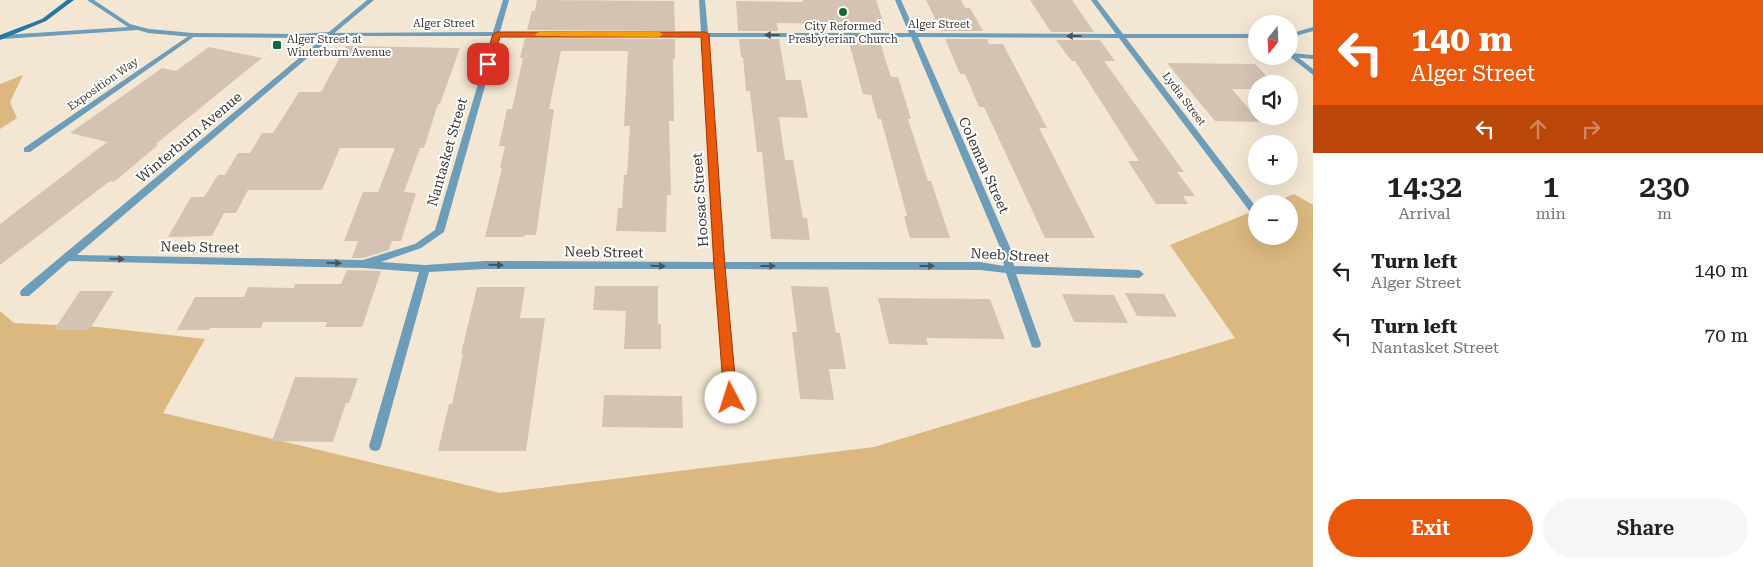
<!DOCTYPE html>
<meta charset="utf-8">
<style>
:root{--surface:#fff;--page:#f6f6f6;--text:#222;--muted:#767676;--accent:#ea580c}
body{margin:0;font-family:"Roboto Serif",serif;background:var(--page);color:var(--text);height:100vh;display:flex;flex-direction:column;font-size:19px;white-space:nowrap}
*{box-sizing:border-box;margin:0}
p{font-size:16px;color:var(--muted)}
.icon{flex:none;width:28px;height:28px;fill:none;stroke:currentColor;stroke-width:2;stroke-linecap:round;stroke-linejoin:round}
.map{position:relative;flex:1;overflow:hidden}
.panel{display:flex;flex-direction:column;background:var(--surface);width:450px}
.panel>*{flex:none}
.hud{background:#ea580c;color:#fff;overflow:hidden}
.needle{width:32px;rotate:198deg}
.tools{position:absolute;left:1248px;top:15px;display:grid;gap:10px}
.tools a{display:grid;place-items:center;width:50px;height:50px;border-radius:50%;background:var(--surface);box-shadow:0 5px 20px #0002;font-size:25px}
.pin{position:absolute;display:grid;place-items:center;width:42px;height:42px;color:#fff;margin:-21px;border-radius:10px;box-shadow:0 2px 8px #0006}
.me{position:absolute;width:55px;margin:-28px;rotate:355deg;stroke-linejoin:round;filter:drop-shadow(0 0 4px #0008)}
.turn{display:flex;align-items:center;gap:18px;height:105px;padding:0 15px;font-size:22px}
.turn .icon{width:65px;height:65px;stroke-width:2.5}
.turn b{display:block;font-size:35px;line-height:42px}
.lanes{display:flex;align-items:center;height:48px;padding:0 15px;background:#0003;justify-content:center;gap:25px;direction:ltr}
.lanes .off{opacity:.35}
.eta{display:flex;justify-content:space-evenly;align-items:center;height:85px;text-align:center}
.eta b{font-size:30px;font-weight:600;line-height:35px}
.action{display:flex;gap:10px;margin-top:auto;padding:10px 15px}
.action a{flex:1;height:58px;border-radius:30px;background:var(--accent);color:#fff;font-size:20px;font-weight:600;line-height:58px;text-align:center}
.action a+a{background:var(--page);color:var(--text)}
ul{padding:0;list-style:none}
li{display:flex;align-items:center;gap:15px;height:65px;padding:0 15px}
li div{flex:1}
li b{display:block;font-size:19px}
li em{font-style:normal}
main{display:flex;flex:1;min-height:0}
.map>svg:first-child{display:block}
.green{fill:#dbb87f}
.building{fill:#d4c3b3}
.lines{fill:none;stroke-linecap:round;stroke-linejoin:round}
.service{fill:#6e9dba;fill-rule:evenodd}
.minor{fill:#6e9dba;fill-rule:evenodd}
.tertiary{fill:#6e9dba;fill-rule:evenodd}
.secondary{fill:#2777a1;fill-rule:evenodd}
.oneway{fill:#4a5558}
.route{fill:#ea580c;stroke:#983908}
.slow{fill:#f59e0b}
.poi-dot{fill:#15693b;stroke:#fff;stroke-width:2}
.labels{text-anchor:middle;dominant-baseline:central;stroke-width:4;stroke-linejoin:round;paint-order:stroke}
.far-street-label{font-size:11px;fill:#3b362e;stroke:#fff}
.far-poi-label{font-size:11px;fill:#3b362e;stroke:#fff}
.street-label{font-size:14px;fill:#3b362e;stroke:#fff}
</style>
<main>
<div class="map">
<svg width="1313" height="567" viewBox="0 0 1313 567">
<rect width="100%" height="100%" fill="#f3e7d3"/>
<g class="green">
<path d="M23,75l-13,27 7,16 -17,11v-45z"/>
<path d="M1294,194l19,11v362h-1313v-256l14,12 84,4 107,12 -42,74 337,80 374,-46 361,-109 -65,-93 86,-35v26h33v-32h-19z"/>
</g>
<g class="building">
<path d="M537,0l137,1 1,30 -148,-1 5,-19h3z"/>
<path d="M803,0h73l8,24h-10l3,7h-31l-2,-7 -67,-1 1,8h-40l-2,-30 67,1z"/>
<path d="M926,0h35l4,8h5l13,23h-42z"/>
<path d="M1030,0h42l22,32h-43z"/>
<path d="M525,38l150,1v20h-2l1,62h-5l2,74h-4l-1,37 -50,-1 2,-23h4l2,-33h3l3,-49h-6l4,-75h-67l-12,58h5l-18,126h-11l-1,2h-39l17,-69h-2l5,-22h-6l8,-37h5l11,-51h-3z"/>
<path d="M739,39h40l7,41h15l7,38 -29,-1 6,43h8l10,58h4l3,22 -39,-1 -9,-87h-5l-7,-61h-4l-3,-34h-2z"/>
<path d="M848,39h31l12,38h7l13,42h-3l20,62h3l19,57h-40l-6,-22h3l-26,-97h-3l-7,-24 -8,-1z"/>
<path d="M945,39h42l2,5h14l44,84h-8l56,110h-50l-61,-131h-5l-14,-33h-5z"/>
<path d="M1056,40h44l15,21h-11l80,111h-7l18,24h-12l5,8h-32l-28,-43h11l-64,-100h-3l-5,-6z"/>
<path d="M346,46l114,2 -20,56h-2l-14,44h-4l-16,44 12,1 -15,48h-9l-3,9 -26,8h-11l6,-17h-14l19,-49h15l17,-44h-55l-18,42h-74l-12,23h-12l-12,23 -44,1 23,-40h13l14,-22h7l13,-22h12l12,-20h11l26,-41h22z"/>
<path d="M209,47l53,11 -106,86 2,1 -44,37 -4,-1 -110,84v-41l107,-82 -37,-9 92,-65 14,3z"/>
<path d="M1167,63l88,1 19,20h-18v5h-24l28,33 -45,-1z"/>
<path d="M347,270l34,1 -19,56h-37l2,-5h-64l-2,6h-51l-1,2h-32l18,-33h49l4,-10 46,1 1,-4h46z"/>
<path d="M595,286h63v38h3v25h-37l2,-38 -33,-1z"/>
<path d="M791,286l37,1 8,46h4l6,36h-17l5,31 -34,-1 -8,-67h5z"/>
<path d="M477,287h48l-5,31h25l-19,133h-88l11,-47h3l11,-50h-2z"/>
<path d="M80,291h34l-25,39h-35z"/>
<path d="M1125,293l39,1 13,23 -40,-1z"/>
<path d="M1062,294l52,1 14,28 -54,-1z"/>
<path d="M878,298l112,1 15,40 -79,-1 2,7 -39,-1z"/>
<path d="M295,377l63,1 -9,25h-3l-13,39 -61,-1z"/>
<path d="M604,395l78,1 1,32 -81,-1z"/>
</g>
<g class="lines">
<g class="service">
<path d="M1313,27v4l-24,7v-4z"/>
<path d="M193,33l4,2 -2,1 -165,116h-6v-4z"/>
<path d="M1290,53l23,2v4l-23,-2z"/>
</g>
<g class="minor">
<path d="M503,0h6l-9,32 201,1 -2,-33h6l3,33h201l-14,-33h6l15,33 200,1 -25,-34h6l26,34h133v4h-130l130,169v7l-5,-1 -132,-175 -201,-1 94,215 2,14 125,4 5,4 -5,4 -123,-4 25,70 -1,3 -4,1 -4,-1 -1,-3 -25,-71 -26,-3 -256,-1 13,129 -2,3 -4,2 -4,-2 -2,-3 -11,-129h-229l-56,3 -48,174 -2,4 -4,1 -4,-1 -2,-4 50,-174 -56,-4 -294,-7 -40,35h-8l-1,-3 1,-3 308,-257 164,-1zM333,36h159l-57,194 -20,14 -52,16 -286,-5zM499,36l202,1 13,225 -229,-1 -60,4 -44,-3 40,-14 23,-16zM708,37h203l91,215 2,14 -24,-4h-256z"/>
<path d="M1289,50l24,19v6l-24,-19z"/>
</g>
<path class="tertiary" d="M87,0h7l36,24 19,5 44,4 107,1 29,-2 38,-32h7l-43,36 -31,2 -107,-1 -45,-4 -10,-3 -135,9 -3,-1 1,-2 2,-1 125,-8z"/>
<path class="secondary" d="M67,0h7l-28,21 -46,19v-5l42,-16z"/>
</g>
<defs><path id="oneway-solid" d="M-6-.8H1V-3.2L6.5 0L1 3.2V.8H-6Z" transform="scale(1.25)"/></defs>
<g class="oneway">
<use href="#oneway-solid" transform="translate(772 35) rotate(-180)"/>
<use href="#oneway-solid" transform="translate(1074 36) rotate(-180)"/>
<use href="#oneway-solid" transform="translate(117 259) rotate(1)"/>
<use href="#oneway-solid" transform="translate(334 263) rotate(1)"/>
<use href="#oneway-solid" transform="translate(496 265) rotate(1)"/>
<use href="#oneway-solid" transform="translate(658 266) rotate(1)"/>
<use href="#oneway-solid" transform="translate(768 266)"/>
<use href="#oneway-solid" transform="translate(927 266)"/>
</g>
<path class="route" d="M497,32h208l4,2 16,233 12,131 -2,4 -4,2 -5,-2 -2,-4 -10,-131 -13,-230h-201l-8,27 -7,2 -1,-2 9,-30z"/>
<path class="slow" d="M539,32h120l4,2 -4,3 -123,-1 -1,-2z"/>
<g class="poi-dot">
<circle cx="843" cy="12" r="5"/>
<rect x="272" y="40" width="10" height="10" rx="2.5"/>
</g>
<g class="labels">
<g class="far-street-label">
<text x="444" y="23">Alger Street</text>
<text x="939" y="24">Alger Street</text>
<text transform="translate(103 84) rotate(-35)">Exposition Way</text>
<text transform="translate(1184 99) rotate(53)">Lydia Street</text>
</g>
<g class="far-poi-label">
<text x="843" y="26">City Reformed<tspan x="843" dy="13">Presbyterian Church</tspan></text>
<text x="287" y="39" text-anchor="start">Alger Street at<tspan x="287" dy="13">Winterburn Avenue</tspan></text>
</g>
<g class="street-label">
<text transform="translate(189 137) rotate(-40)">Winterburn Avenue</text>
<text transform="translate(447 152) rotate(-74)">Nantasket Street</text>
<text transform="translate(984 165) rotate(66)">Coleman Street</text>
<text transform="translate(700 200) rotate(-94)">Hoosac Street</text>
<text transform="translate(200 247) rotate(1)">Neeb Street</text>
<text transform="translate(604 252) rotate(1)">Neeb Street</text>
<text transform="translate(1010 255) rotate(3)">Neeb Street</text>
</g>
</g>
</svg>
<div class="tools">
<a><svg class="needle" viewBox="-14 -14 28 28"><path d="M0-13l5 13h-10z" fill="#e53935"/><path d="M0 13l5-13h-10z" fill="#767676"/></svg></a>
<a><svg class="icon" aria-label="sound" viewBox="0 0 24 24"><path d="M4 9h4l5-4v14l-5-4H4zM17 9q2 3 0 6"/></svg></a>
<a>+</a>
<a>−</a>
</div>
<div class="pin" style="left:488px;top:64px;background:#d93025"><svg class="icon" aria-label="arrive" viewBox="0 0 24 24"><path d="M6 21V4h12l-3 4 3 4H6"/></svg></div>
<svg class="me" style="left:731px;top:398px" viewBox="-20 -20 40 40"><circle r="19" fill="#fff"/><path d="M0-13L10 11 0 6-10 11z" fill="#ea580c"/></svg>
</div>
<section class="panel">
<div class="hud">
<div class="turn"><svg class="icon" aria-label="left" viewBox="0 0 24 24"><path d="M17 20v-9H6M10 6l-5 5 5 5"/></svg><div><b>140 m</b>Alger Street</div></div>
<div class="lanes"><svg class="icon" aria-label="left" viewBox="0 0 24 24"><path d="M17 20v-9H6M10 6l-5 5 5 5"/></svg><svg class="icon off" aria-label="ahead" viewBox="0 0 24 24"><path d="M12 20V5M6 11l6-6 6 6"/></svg><svg class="icon off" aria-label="right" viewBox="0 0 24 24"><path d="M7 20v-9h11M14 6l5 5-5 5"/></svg></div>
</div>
<div class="eta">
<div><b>14:32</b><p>Arrival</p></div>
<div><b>1</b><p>min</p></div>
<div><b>230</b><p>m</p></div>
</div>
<ul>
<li><svg class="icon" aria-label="left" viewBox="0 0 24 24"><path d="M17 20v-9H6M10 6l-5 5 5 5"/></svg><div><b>Turn left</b><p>Alger Street</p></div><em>140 m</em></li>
<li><svg class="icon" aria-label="left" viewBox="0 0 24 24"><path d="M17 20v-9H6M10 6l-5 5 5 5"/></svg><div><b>Turn left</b><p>Nantasket Street</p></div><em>70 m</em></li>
</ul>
<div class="action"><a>Exit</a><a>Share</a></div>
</section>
</main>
